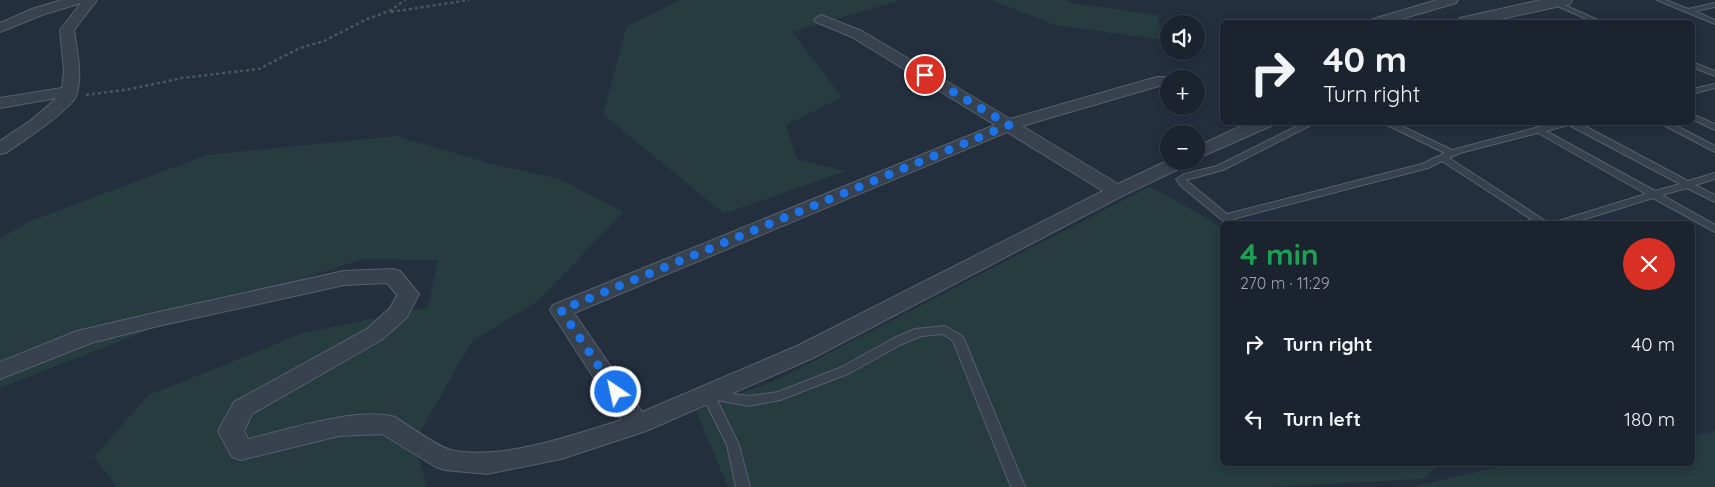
<!DOCTYPE html>
<meta charset="utf-8">
<style>
:root{--surface:#1b232e;--page:#242b36;--text:#f1f3f6;--muted:#a0a4aa;--line:#39404a}
body{margin:0;font-family:Quicksand,sans-serif;background:var(--page);color:var(--text);height:100vh;display:flex;flex-direction:column;font-size:19px;white-space:nowrap}
*{box-sizing:border-box;margin:0}
p{font-size:16px;color:var(--muted)}
.icon{flex:none;width:28px;height:28px;fill:none;stroke:currentColor;stroke-width:2;stroke-linecap:round;stroke-linejoin:round}
.map{position:relative;flex:1;overflow:hidden}
.panel{position:absolute;left:1220px;top:221px;width:475px;height:245px;display:flex;flex-direction:column;background:var(--surface);border-radius:8px;box-shadow:0 2px 8px #0003,0 0 0 1px var(--line)}
.panel>*{flex:none}
.guide{position:absolute;left:1220px;top:20px;width:475px;height:105px;border-radius:8px;box-shadow:0 2px 8px #0003,0 0 0 1px var(--line);background:#1b232e;color:var(--text);overflow:hidden}
.fabs{position:absolute;left:1160px;top:15px;display:grid;gap:10px}
.fabs a{display:grid;place-items:center;width:45px;height:45px;border-radius:50%;background:var(--surface);box-shadow:0 2px 8px #0003,0 0 0 1px var(--line);font-size:25px}
.pin{position:absolute;display:grid;place-items:center;width:42px;height:42px;color:#fff;margin:-21px;border:2px solid #fff;border-radius:50%;box-shadow:0 1px 5px #0007}
.me{position:absolute;width:55px;margin:-28px;rotate:326deg;stroke-linejoin:round;filter:drop-shadow(0 0 4px #0008)}
.turn{display:flex;align-items:center;gap:18px;height:105px;padding:0 20px;font-size:22px}
.turn .icon{width:65px;height:65px;stroke-width:2.5}
.turn b{display:block;font-size:35px;line-height:42px}
.round{display:grid;place-items:center;flex:none;width:52px;height:52px;border-radius:26px;background:var(--page)}
.headline{display:flex;align-items:center;justify-content:space-between;height:85px;padding:0 20px}
h1{font-size:30px;font-weight:700;line-height:38px;color:#1e9e55}
ul{padding:0;list-style:none}
li{display:flex;align-items:center;gap:15px;height:75px;padding:0 20px}
li div{flex:1}
li b{display:block;font-size:19px}
li em{font-style:normal}
.map>svg:first-child{display:block}
.green{fill:#263c3f}
.lines{fill:none;stroke-linecap:round;stroke-linejoin:round}
.service-casing{stroke:#565f6c;stroke-width:2}
.minor-casing{stroke:#565f6c;stroke-width:2}
.tertiary-casing{stroke:#565f6c;stroke-width:2}
.path{stroke:#44595c;stroke-width:2.5;stroke-dasharray:3 3;stroke-linecap:butt}
.service{fill:#38414e;fill-rule:evenodd}
.minor{fill:#38414e;fill-rule:evenodd}
.tertiary{fill:#38414e;fill-rule:evenodd}
.route{stroke:#1a73e8;stroke-width:9;stroke-dasharray:0 16.2}
</style>
<div class="map">
<svg width="1715" height="487" viewBox="0 0 1715 487">
<rect width="100%" height="100%" fill="#242f3e"/>
<g class="green">
<path d="M680,0h222l-110,32 50,65 -56,28 11,34 49,12 -122,43 -121,-100 24,-88z"/>
<path d="M991,0h74l6,3 86,12 7,25 -109,-15z"/>
<path d="M396,136l96,28 68,15 63,33 -84,88 -68,42 -57,101 13,44h-310l-23,-30 55,-62 154,-62 125,-26 10,-47 -76,-1 -213,71 -149,58v-149l28,-17 179,-67z"/>
<path d="M1150,186l55,31 17,12v235h220l-20,15 -153,8h-541l-32,-76 85,-33z"/>
<path d="M1715,431v56h-304l101,-23h180l1,-27z"/>
</g>
<g class="lines">
<g class="service-casing">
<g id="service">
<path d="M1553,0l47,21 2,1h-9l-42,-19v-2z"/>
<path d="M1657,0h9l22,9 27,-6v4l-20,4 20,9v4z"/>
<path d="M1692,62l23,9v5l-23,-9z"/>
<path d="M1715,84v4l-23,6v-5z"/>
<path d="M1692,114l23,10v6l-23,-11z"/>
<path d="M1305,122h12l-94,48 -37,10 41,34 195,-50 23,-11 -64,-31h12l59,28 106,-28h19l111,59 27,-8v6l-20,6 20,10v7l-28,-14 -25,7 53,30v7l-62,-34 -84,26h-16l2,-2 91,-28 -108,-61 -78,20 -11,5 101,66h-29l10,-5 -89,-58 -14,7 -195,51 5,5h-11l-5,-4 -41,-34 -5,-7 8,-5 33,-8zM1569,125l111,59 -25,7 -109,-60z"/>
<path d="M1658,122h11l46,24v6z"/>
<path d="M945,326l17,10 2,3 61,148h-14l-58,-146 -10,-7 -22,2 -21,9 -50,28 -70,27 -31,6 -32,-6 22,45 11,42h-14l-9,-42 -25,-50 2,-3 8,-1 37,5 29,-4 64,-25 50,-28 23,-10z"/>
</g>
</g>
<g class="minor-casing">
<g id="minor">
<path d="M62,0h21l-2,3 2,-3h14l-23,30c3,21 9,46 2,66 -4,13 -57,48 -70,57l-6,1v-13l30,-20 27,-23 -57,10v-10l62,-10 2,-17 -4,-41 21,-27 -39,12 -42,17v-9l32,-14z"/>
<path d="M1437,0h21l-2,3 -65,19h-20l2,-3z"/>
<path d="M821,15l41,16 148,88 147,-42h12v6l-147,43 96,58 51,-24 21,1 -3,4 -63,30 -311,163 -167,73 -85,28 -74,15 -42,-4 -9,-3 -54,-33 -43,2 -98,24 -9,-3 -14,-26 16,-29 133,-73 23,-21 7,-13 -10,-12 -43,2 -190,42 -63,16 -91,36v-17l77,-31 77,-18 190,-42 49,-2 7,2 19,23 -12,23 -24,22 -131,75 -8,17 4,8c39,-9 110,-33 147,-22 12,8 45,31 56,33 49,11 123,-15 170,-30l-71,-110 3,-5 442,-180 -143,-88 -36,-15 -2,-3zM1007,132l96,59 -306,155 -155,66 -68,-99z"/>
<path d="M1250,122h23l-2,4 -75,33v-12z"/>
</g>
</g>
<g class="tertiary-casing">
<path id="tertiary" d="M1541,0h31l-2,4 -83,18h-30l3,-4z"/>
</g>
<g class="path">
<path d="M391,12l78,-12"/>
<path d="M86,95l45,-6 51,-11 77,-9 41,-21 24,-7 41,-21 26,-10 14,-10"/>
</g>
<use href="#service" class="service"/>
<use href="#minor" class="minor"/>
<use href="#tertiary" class="tertiary"/>
</g>
<g class="lines">
<path class="route" d="M616,392l-55,-82 448,-185 -84,-50"/>
</g>
</svg>
<div class="fabs">
<a><svg class="icon" aria-label="sound" viewBox="0 0 24 24"><path d="M4 9h4l5-4v14l-5-4H4zM17 9q2 3 0 6"/></svg></a>
<a>+</a>
<a>−</a>
</div>
<div class="pin" style="left:925px;top:75px;background:#d93025"><svg class="icon" aria-label="arrive" viewBox="0 0 24 24"><path d="M6 21V4h12l-3 4 3 4H6"/></svg></div>
<svg class="me" style="left:616px;top:392px" viewBox="-20 -20 40 40"><circle r="17" fill="#1a73e8" stroke="#fff" stroke-width="3"/><path d="M0-11L8 9 0 5-8 9z" fill="#fff"/></svg>
<div class="guide">
<div class="turn"><svg class="icon" aria-label="right" viewBox="0 0 24 24"><path d="M7 20v-9h11M14 6l5 5-5 5"/></svg><div><b>40 m</b>Turn right</div></div>
</div>
<section class="panel">
<div class="headline"><div><h1>4 min</h1><p>270 m · 11:29</p></div><a class="round" style="background:#d93025;color:#fff"><svg class="icon" aria-label="close" viewBox="0 0 24 24"><path d="M6 6l12 12M18 6L6 18"/></svg></a></div>
<ul>
<li><svg class="icon" aria-label="right" viewBox="0 0 24 24"><path d="M7 20v-9h11M14 6l5 5-5 5"/></svg><div><b>Turn right</b></div><em>40 m</em></li>
<li><svg class="icon" aria-label="left" viewBox="0 0 24 24"><path d="M17 20v-9H6M10 6l-5 5 5 5"/></svg><div><b>Turn left</b></div><em>180 m</em></li>
</ul>
</section>
</div>
